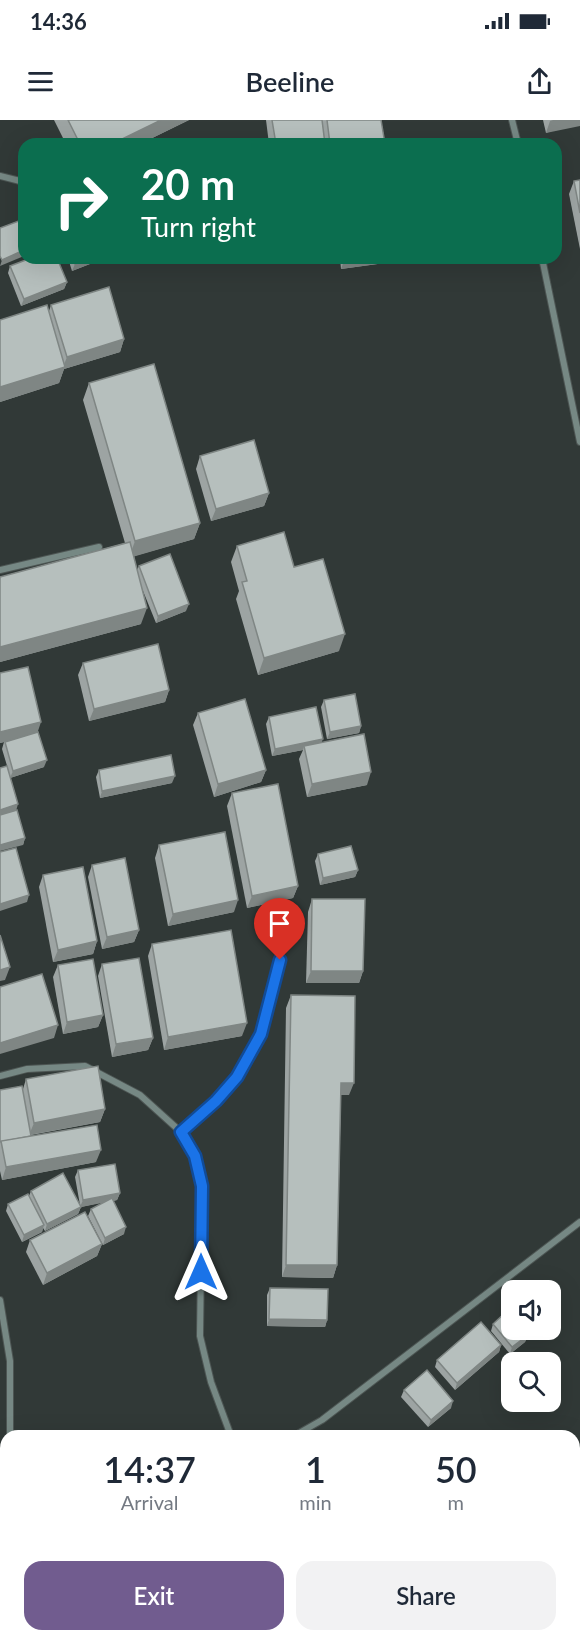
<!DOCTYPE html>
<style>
:root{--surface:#fff;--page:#f2f2f3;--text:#1f2937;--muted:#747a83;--accent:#715c8f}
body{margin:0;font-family:Lato,sans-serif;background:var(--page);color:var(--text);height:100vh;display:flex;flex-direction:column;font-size:22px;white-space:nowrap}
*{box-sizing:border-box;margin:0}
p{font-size:20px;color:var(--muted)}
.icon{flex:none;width:33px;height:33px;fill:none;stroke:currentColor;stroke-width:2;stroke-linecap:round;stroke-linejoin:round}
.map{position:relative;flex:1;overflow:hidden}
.side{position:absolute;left:0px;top:1310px;width:580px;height:212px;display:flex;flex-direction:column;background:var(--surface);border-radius:18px 18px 0 0;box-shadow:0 6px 24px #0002}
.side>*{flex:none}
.hud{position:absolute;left:18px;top:18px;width:544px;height:126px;border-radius:18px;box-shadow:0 6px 24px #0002;background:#0b6e4f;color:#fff;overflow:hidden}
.tools{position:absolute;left:501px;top:1160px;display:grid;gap:12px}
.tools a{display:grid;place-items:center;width:60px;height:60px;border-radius:12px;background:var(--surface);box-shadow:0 6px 24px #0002;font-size:30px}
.pin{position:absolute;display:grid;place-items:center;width:51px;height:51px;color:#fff;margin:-62px -26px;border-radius:50% 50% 50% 0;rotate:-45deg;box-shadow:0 0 6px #0007}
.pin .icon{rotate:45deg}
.me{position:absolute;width:66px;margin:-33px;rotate:0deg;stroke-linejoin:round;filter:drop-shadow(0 0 4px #0008)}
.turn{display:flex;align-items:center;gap:21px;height:126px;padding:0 24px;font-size:27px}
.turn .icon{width:78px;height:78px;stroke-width:2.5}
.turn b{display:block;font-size:42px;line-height:51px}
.eta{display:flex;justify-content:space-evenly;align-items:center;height:102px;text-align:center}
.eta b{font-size:36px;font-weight:600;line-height:42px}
.action{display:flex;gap:12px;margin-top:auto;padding:12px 24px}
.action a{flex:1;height:69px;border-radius:18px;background:var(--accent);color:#fff;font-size:24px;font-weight:600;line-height:69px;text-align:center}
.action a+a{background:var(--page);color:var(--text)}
.status{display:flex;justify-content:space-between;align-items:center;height:42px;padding:0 30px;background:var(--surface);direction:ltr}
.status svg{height:16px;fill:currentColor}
header{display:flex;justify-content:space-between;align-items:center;height:78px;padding:0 24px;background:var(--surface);font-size:27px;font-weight:600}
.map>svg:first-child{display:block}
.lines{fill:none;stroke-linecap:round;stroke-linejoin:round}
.minor-casing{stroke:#4d5553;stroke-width:8}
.minor{stroke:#768884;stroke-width:6}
.wall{fill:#9da4a3}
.shaded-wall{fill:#7f8684}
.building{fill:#b6bfbd;stroke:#7f8684;stroke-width:1.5}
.route-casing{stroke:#114b97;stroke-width:15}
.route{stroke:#1a73e8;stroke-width:10}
</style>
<div class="status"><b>14:36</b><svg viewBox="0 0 49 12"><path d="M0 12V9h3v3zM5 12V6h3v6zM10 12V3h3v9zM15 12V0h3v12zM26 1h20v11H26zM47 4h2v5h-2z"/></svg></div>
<header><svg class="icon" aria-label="menu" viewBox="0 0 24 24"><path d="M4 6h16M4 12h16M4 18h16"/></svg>Beeline<svg class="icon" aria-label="share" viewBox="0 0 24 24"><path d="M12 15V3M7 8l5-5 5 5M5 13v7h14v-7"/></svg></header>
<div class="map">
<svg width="580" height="1520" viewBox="0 0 580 1520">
<rect width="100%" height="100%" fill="#313937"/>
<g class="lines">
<g class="minor-casing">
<g id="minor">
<path d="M512,0l6,24"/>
<path d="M0,56l24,6"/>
<path d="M542,138l38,184"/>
<path d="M0,450l99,-23"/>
<path d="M0,956l27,-7 58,-3 55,29 41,37 14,24 7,30 -2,150 11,46 20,54"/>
<path d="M181,1012l35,-31 21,-24 24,-43 19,-74"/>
<path d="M0,1180l10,61v75"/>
<path d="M294,1316l28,-16 258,-198"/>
<path d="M0,1449l6,-1"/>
<path d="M18,1515l1,5"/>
</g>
</g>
<use href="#minor" class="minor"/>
</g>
<g class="wall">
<path d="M54,0h135l-49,24h-74z"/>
<path d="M266,0h115l4,24h-116z"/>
<path d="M543,0h37l-34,13z"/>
<path d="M580,60v69l-11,-55 5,-13z"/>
<path d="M68,138h28l-1,4 -23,9z"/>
<path d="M340,138h53l-1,4 -51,7z"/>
<path d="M10,146l57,16 -3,7 -43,17 -13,-33z"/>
<path d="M51,185l73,34 -4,13 -56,17 -5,14 -59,19v-82l49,-9z"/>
<path d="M89,263l111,140 -6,16 -60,17 3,14 2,-4 47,45 -30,12 -15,-37v38l-141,38v-85l125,-34 -42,-143z"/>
<path d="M200,336l69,37 -5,13 -53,15 -15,-52z"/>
<path d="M237,426l102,105 -81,24 -22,-76 3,-8 -8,-29z"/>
<path d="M83,543l86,27 -4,12 -76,19 -11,-46z"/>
<path d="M0,553l38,59 6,35 -34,11 6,32 9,28 -2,7 -15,-76 -6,-20 2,-7 -4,1z"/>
<path d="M324,580l37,26 -2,7 -32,6 -6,-32z"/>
<path d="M198,593l68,57 -5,12 -47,15 -21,-72z"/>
<path d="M269,597l53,25 45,43 -60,12 -8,-38 4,-9 -31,6 -6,-32z"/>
<path d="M99,650l73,13 -72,15 -4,-21z"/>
<path d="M232,673l66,93 -5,12 -46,10 -20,-102z"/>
<path d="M159,725l75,67 -66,14 -13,-68z"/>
<path d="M318,734l40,16 -3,7 -35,8 -5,-24z"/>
<path d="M92,745l47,65 -5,12 -32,7 -14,-72z"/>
<path d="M43,755l54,66 -4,13 -40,8 -14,-75z"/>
<path d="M312,779l51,72 -4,12h-53l2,-71z"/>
<path d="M152,824l90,92 -78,14 -16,-94z"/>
<path d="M102,844l51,74 -5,12 -36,7 -14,-81z"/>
<path d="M58,845l45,50 -5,12 -35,7 -10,-57z"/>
<path d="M291,875l58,100h-8l-4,170 -4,13 -51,-1 4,-269z"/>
<path d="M26,959l79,30 -5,13 -69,13v1l65,26 -94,18 -2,-9v-81l23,-1z"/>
<path d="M78,1050l42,23 -3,7 -4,1 11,33 -21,11 -15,-29 3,-7 13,-7 -23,5 -3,7 -33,17 -2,-3 -1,4 -20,10 -16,-31 2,-7 21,-8 2,-5 49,14 -5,-28z"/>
<path d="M30,1120l72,4 -5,12 -54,29 -17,-33z"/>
<path d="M270,1168l57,32 -2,7 -58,-1v-31z"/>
<path d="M493,1204l35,11 -3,7 -15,12 -19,-23z"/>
<path d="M501,1225l-2,7 -44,38 -20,-23 2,-7z"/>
<path d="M404,1270l47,18 -23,19 -27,-30z"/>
<path d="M93,1515h135l2,5h-135z"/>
</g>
<g class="shaded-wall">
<path d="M161,0h28l-49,24h-28z"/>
<path d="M553,0h27v6l-34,7 4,-12z"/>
<path d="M24,130v6l-24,10 2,-6z"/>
<path d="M89,138h7l-1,4 -23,9 3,-7z"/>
<path d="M345,138h48l-1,4 -51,7z"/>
<path d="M67,162l-3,7 -43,17 3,-7z"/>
<path d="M124,219l-4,13 -56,17 -5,14 -59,19v-15l63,-20 4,-10z"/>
<path d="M269,373l-5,13 -53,15 5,-12z"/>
<path d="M200,403l-6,16 -65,19 6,-17z"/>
<path d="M189,484l-3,7 -30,12 2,-7z"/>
<path d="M147,488l-6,16 -141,38v-15z"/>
<path d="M345,514l-6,17 -81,24 6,-17z"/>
<path d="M169,570l-4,12 -76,19 5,-12z"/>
<path d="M41,602l-4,12 -37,9v-11z"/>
<path d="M361,606l-2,7 -32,6 3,-7z"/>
<path d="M323,619l-3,7h-16l-1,4 -31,6 3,-7z"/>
<path d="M47,640l-3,7 -34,11 3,-7z"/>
<path d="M266,650l-5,12 -47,15 4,-13z"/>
<path d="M371,652l-4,13 -60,12 5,-13z"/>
<path d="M175,656l-3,7 -72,15 2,-7z"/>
<path d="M18,684l-2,7 -16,5v-6z"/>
<path d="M25,718l-2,7 -23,6v-6z"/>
<path d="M358,750l-3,7 -35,8 3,-7z"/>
<path d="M298,766l-5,12 -46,10 5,-12z"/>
<path d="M29,775l-2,7 -27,9v-7z"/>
<path d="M238,780l-4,12 -66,14 5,-12z"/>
<path d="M139,810l-5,12 -32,7 5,-12z"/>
<path d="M97,821l-4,13 -40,8 5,-12z"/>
<path d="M10,847l-5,13 -5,1v-11z"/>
<path d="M311,851h52l-4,12h-53z"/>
<path d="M103,895l-5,12 -35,7 4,-12z"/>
<path d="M247,903l-5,13 -78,14 4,-13z"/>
<path d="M58,905l-4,13 -54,16v-11z"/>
<path d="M153,918l-5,12 -36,7 4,-13z"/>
<path d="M341,963h13l-5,12h-13z"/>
<path d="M105,989l-5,13 -71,13 5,-12z"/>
<path d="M101,1030l-5,12 -94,18 4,-13z"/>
<path d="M120,1073l-3,7 -36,7 -3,7 -33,17 2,-7 33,-17 3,-7z"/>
<path d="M44,1105l-2,7 -20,10 2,-7z"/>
<path d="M126,1107l-2,7 -21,11 2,-7z"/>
<path d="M102,1124l-5,12 -54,29 4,-12z"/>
<path d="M286,1145h51l-4,13 -51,-1z"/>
<path d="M269,1199l58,1 -2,7 -58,-1z"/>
<path d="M528,1215l-3,7 -15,12 2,-7z"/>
<path d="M501,1225l-2,7 -44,38 2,-7z"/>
<path d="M453,1281l-2,7 -23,19 3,-7z"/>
</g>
<g class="building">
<path d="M68,0h93l-49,24h-32z"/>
<path d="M272,0h50l3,24h-49z"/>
<path d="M327,0h54l4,24h-55z"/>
<path d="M580,60v33l-6,-32z"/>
<path d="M24,99v31l-22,10 -2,-4v-28z"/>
<path d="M31,138h26l10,24 -43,17 -14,-33z"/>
<path d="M73,138h16l-14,6z"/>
<path d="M109,167l15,52 -57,18 -16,-52z"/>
<path d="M47,185l18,62 -65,20v-67z"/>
<path d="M154,244l46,159 -65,18 -46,-158z"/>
<path d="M254,320l15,53 -53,16 -16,-53z"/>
<path d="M284,412l10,35 29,-8 22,75 -81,24 -22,-76 5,-1 -10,-35z"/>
<path d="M130,422l17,66 -147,39v-70z"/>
<path d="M170,434l19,50 -31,12 -19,-50z"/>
<path d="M158,524l11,46 -75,19 -11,-46z"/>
<path d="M28,547l13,55 -41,10v-59z"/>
<path d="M355,574l6,32 -31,6 -6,-32z"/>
<path d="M245,579l21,71 -48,14 -20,-71z"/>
<path d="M316,587l7,32 -48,10 -6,-32z"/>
<path d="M38,612l9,28 -34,11 -8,-29z"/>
<path d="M364,614l7,38 -59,12 -8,-38z"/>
<path d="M171,635l4,21 -73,15 -3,-21z"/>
<path d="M7,646l11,38 -18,6v-42z"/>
<path d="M278,664l20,102 -46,10 -20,-103z"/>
<path d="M17,690l8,28 -25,7v-30z"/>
<path d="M225,712l13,68 -65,14 -14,-69z"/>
<path d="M351,726l7,24 -35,8 -5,-24z"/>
<path d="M16,728l13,47 -29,9v-52z"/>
<path d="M125,738l14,72 -32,7 -15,-72z"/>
<path d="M83,747l14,74 -39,9 -15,-75z"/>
<path d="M312,779h53l-2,72h-52z"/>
<path d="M231,810l16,93 -79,14 -16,-93z"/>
<path d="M0,815l10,32 -10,3z"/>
<path d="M139,838l14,80 -37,6 -14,-80z"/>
<path d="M93,839l10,56 -36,7 -9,-57z"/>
<path d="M42,854l16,51 -58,18v-56z"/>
<path d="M291,875l64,1 -1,87h-13l-4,182h-51z"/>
<path d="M98,946l7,43 -71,14 -8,-44z"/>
<path d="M22,966l9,50 -31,6v-52z"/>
<path d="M97,1005l4,25 -95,17 -5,-26z"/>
<path d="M115,1044l5,29 -37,7 -5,-30z"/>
<path d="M63,1053l18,34 -34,17 -16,-33z"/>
<path d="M28,1074l16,31 -20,10 -16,-31z"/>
<path d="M112,1078l14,29 -21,11 -14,-29z"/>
<path d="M85,1092l17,32 -55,29 -17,-33z"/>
<path d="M270,1168l58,1 -1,31 -58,-1z"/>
<path d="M507,1191l5,5v13h11l5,6 -16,12 -19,-23z"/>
<path d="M481,1202l20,23 -44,38 -20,-23z"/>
<path d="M427,1250l26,31 -22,19 -27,-30z"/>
<path d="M0,1361l2,51 -2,1z"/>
<path d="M107,1515h121l2,5h-121z"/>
</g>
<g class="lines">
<g class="route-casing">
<path id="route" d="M201,1152l1,-86 -7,-30 -14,-24 35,-31 21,-24 24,-43 19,-74"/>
</g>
<use href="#route" class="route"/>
</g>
</svg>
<div class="tools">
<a><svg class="icon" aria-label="sound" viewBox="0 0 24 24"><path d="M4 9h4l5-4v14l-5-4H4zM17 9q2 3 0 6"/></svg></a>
<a><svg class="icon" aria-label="search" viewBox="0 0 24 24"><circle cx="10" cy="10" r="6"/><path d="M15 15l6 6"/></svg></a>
</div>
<div class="pin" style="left:280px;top:840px;background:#d93025"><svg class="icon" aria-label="arrive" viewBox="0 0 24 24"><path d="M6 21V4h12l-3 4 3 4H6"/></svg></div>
<svg class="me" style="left:201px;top:1152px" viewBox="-20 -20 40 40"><path d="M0-17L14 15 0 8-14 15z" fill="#1a73e8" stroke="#fff" stroke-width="4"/></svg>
<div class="hud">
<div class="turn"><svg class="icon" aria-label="right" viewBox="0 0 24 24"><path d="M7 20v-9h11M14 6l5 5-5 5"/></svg><div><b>20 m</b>Turn right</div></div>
</div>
<section class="side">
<div class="eta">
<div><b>14:37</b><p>Arrival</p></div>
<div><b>1</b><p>min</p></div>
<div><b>50</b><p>m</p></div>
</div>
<div class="action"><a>Exit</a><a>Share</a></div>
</section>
</div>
